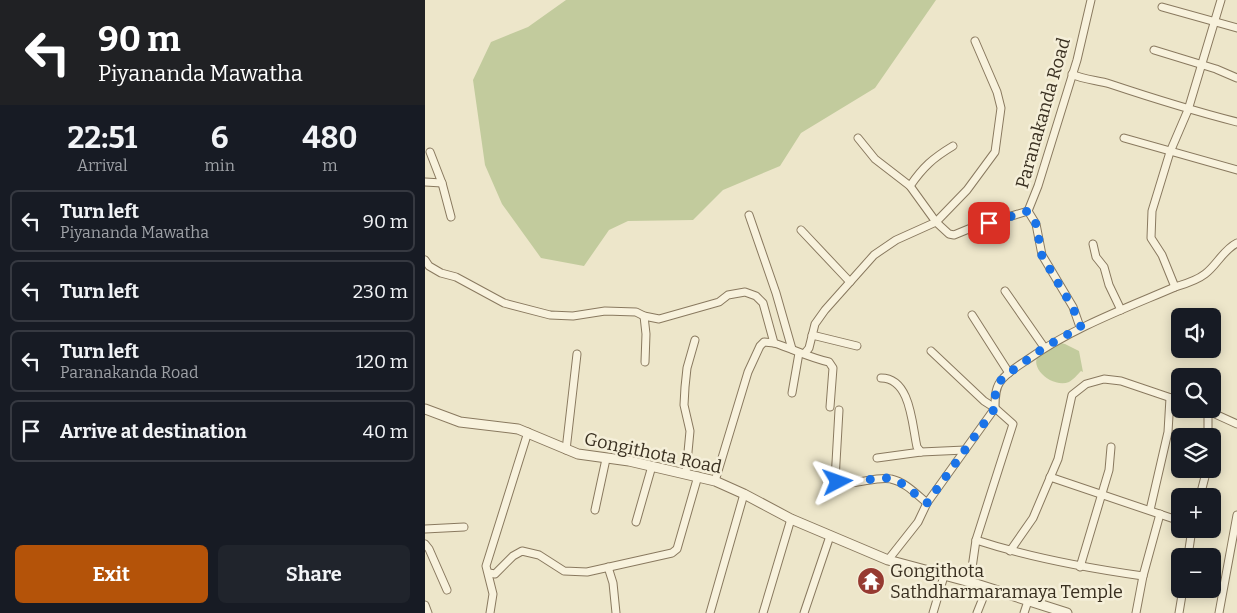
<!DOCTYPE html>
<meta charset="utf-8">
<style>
:root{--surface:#171b24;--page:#20242c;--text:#f1f3f6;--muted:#9ea1a6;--line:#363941;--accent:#b45309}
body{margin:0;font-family:Bitter,serif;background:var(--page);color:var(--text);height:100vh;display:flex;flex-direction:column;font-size:19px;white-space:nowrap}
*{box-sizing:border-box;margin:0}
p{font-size:16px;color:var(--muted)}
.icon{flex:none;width:28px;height:28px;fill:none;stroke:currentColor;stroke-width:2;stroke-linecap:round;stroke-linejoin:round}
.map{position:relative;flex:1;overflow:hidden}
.details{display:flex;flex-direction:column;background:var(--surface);width:425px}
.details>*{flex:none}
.banner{background:#202124;color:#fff;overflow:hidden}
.buttons{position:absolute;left:746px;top:308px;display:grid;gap:10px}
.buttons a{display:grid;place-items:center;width:50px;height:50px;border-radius:8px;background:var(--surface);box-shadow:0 2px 12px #0003;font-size:25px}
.pin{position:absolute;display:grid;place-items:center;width:42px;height:42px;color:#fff;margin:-21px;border-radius:10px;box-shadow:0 2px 8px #0006}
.me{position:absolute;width:55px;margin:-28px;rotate:86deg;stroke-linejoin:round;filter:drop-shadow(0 0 4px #0008)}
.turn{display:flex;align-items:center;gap:18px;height:105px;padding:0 15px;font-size:22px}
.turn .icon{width:65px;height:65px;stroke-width:2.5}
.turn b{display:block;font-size:35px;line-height:42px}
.eta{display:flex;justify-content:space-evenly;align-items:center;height:85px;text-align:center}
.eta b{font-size:30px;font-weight:700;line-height:35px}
.action{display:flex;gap:10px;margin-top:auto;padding:10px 15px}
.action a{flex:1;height:58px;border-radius:8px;background:var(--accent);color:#fff;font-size:20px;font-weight:700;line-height:58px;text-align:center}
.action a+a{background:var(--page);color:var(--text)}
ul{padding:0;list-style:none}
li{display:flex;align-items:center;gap:15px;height:62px;margin:0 10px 8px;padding:0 5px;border:2px solid var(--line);border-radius:8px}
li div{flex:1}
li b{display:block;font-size:19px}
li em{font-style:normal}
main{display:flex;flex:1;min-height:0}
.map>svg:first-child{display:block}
.green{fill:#c2cb9d}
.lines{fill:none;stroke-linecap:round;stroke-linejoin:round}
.minor-casing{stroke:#89795f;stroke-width:9}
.tertiary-casing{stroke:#89795f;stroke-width:11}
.minor{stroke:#f8f2dd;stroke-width:7}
.tertiary{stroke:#f8f2dd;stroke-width:9}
.route{stroke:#1a73e8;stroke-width:9;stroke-dasharray:0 16.2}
.labels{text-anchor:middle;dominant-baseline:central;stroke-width:5;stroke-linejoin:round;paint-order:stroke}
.street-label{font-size:18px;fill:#3a3021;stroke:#f5efd9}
.poi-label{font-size:18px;fill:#3a3021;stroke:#f5efd9;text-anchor:start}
</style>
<main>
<section class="details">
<div class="banner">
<div class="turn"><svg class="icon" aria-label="left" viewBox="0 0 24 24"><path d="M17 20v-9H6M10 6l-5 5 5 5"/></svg><div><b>90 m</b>Piyananda Mawatha</div></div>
</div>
<div class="eta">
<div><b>22:51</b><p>Arrival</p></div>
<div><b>6</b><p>min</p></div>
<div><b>480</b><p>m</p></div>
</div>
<ul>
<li><svg class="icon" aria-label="left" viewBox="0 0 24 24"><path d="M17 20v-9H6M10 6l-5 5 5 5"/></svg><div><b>Turn left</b><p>Piyananda Mawatha</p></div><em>90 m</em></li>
<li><svg class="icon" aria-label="left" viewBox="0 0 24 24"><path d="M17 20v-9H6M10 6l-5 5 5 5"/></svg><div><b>Turn left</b></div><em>230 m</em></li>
<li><svg class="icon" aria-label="left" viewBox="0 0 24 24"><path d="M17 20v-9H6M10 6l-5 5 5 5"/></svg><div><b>Turn left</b><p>Paranakanda Road</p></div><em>120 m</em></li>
<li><svg class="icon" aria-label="arrive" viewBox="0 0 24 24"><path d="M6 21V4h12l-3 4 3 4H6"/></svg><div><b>Arrive at destination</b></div><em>40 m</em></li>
</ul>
<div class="action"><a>Exit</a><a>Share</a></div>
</section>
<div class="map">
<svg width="812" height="613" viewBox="0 0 812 613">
<rect width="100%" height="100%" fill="#ede6ca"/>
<g class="green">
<path d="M141,0h370l-61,88 -74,45 -21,33 -57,24 -30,30 -65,1 -19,9 -25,36 -43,-8 -39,-54 -17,-39 -12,-85 18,-38 37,-15z"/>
<path d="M636,343l4,1 14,7 4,21 -2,-1c-3,3 -8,9 -12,11 -17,7 -45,-17 -27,-31 5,-3 13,-4 19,-8z"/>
</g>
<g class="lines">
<g class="minor-casing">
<g id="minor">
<path d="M737,7l75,21"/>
<path d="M550,41l22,51 4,16 -6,44 -28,38 -31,32 13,12 5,1 17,-7 57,-17 10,-25 39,-126 14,-60"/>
<path d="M729,50l62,19 21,9"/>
<path d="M647,74c12,6 25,6 38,10 42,14 84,27 127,38"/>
<path d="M699,138l113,32"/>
<path d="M5,152l12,31 9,34"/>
<path d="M0,182l17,1"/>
<path d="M485,186c13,-19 23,-28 43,-40"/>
<path d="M603,211l8,13 6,31 31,52 7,20"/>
<path d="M324,215l27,78 16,56"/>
<path d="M376,230l49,52"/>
<path d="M668,244l3,13 8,10 5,18 12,25"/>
<path d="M0,260l4,6 12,7 15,4 48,26 46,12 23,1 32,-5 31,1 8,4 15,3 60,-17 9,-7 17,-3 11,4 7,7 11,40c19,6 36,15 55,19l4,6 -3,39"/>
<path d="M750,287l-13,-32 -11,-17 1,-27 18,-59 18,-42 33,-110"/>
<path d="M580,291l39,56"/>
<path d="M547,315l37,58"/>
<path d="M219,316l2,18 -1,28"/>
<path d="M387,335l45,11"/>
<path d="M506,351l53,50 11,7 18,16 -37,116 -6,42"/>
<path d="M380,353l4,-5 6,-24 10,-14 49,-55 22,-15 40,-18 -26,-36 -35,-27 -17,-21"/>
<path d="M456,378c30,0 31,47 36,69l4,5"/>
<path d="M367,393l7,-40"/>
<path d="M779,409l33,15"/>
<path d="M414,410l-4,70c13,9 41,-5 56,-1 14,3 25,15 36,24"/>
<path d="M783,410v26"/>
<path d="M141,450l11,-96"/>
<path d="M452,458l44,-6 44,-2"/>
<path d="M261,473l4,-42 -6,-26 1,-18 2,-19 8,-28"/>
<path d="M625,477l130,44"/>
<path d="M290,481l33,-109 12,-26 4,-4 10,1"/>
<path d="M775,496l7,-27"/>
<path d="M170,510l11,-51"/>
<path d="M725,510l18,-78 2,-34"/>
<path d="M211,522l16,-56"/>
<path d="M0,529l39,-2"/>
<path d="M551,540c55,18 110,28 167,36l17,-62"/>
<path d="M0,544l4,5 18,41"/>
<path d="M585,551l23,-33 25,-59 14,-64 14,-11 18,-5 17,2 59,20"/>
<path d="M763,556l4,-27"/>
<path d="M463,560l30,-38 9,-19 68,-95c0,-9 0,-19 5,-26 6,-9 18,-16 27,-22 45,-32 97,-51 148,-73 10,-3 21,-6 30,-13 12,-9 18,-24 32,-31"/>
<path d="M183,567l5,16 3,30"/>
<path d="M655,567l29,-97 2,-23"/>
<path d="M64,573l6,1 18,-18 9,-5 17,4 25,16 23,1 85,-19 5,-4 21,-73"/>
<path d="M0,605l3,8"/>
<path d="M65,613l3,-19 -7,-28 42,-134"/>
<path d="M285,613l34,-119"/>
<path d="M338,613l28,-94"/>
<path d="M379,613l26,-77"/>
<path d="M508,613l11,-37"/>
<path d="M552,613l10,-25"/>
<path d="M599,613l4,-12"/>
<path d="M711,613l7,-37"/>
<path d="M754,613l4,-24"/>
<path d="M794,613l18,-98"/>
</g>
</g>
<g class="tertiary-casing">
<path id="tertiary" d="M0,409l35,13 58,7 60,25 51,7 86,20 29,13 47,25 97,41 82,22 97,31"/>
</g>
<use href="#minor" class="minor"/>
<use href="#tertiary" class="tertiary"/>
</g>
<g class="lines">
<path class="route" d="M413,482l50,-4 13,5 26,20 68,-95v-12l4,-14 10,-9 36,-26 36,-20 -8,-19 -31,-52 -6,-32 -8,-13 -39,12"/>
</g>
<defs>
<g id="temple-disc" transform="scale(1.4375)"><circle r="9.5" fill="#963a31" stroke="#f5efd9"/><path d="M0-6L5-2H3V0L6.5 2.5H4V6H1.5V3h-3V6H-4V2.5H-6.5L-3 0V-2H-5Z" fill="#fff"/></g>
</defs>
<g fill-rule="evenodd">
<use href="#temple-disc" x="446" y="581"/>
</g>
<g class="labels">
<g class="street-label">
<text transform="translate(618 113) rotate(-74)">Paranakanda Road</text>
<text transform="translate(228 453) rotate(12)">Gongithota Road</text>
</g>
<g class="poi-label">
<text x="465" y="571">Gongithota<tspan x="465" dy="21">Sathdharmaramaya Temple</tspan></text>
</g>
</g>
</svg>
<div class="buttons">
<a><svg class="icon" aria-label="sound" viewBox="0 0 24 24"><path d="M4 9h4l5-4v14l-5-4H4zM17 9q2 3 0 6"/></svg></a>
<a><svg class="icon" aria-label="search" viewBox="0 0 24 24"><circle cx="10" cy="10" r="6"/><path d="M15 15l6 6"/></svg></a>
<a><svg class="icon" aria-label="layers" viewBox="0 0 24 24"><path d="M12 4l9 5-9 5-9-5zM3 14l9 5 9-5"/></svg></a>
<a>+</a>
<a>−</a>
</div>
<div class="pin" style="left:564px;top:223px;background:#d93025"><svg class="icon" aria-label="arrive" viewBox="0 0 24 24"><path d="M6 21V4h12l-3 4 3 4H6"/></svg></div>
<svg class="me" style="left:413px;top:482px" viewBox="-20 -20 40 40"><path d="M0-17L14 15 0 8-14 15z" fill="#1a73e8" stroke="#fff" stroke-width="4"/></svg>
</div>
</main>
